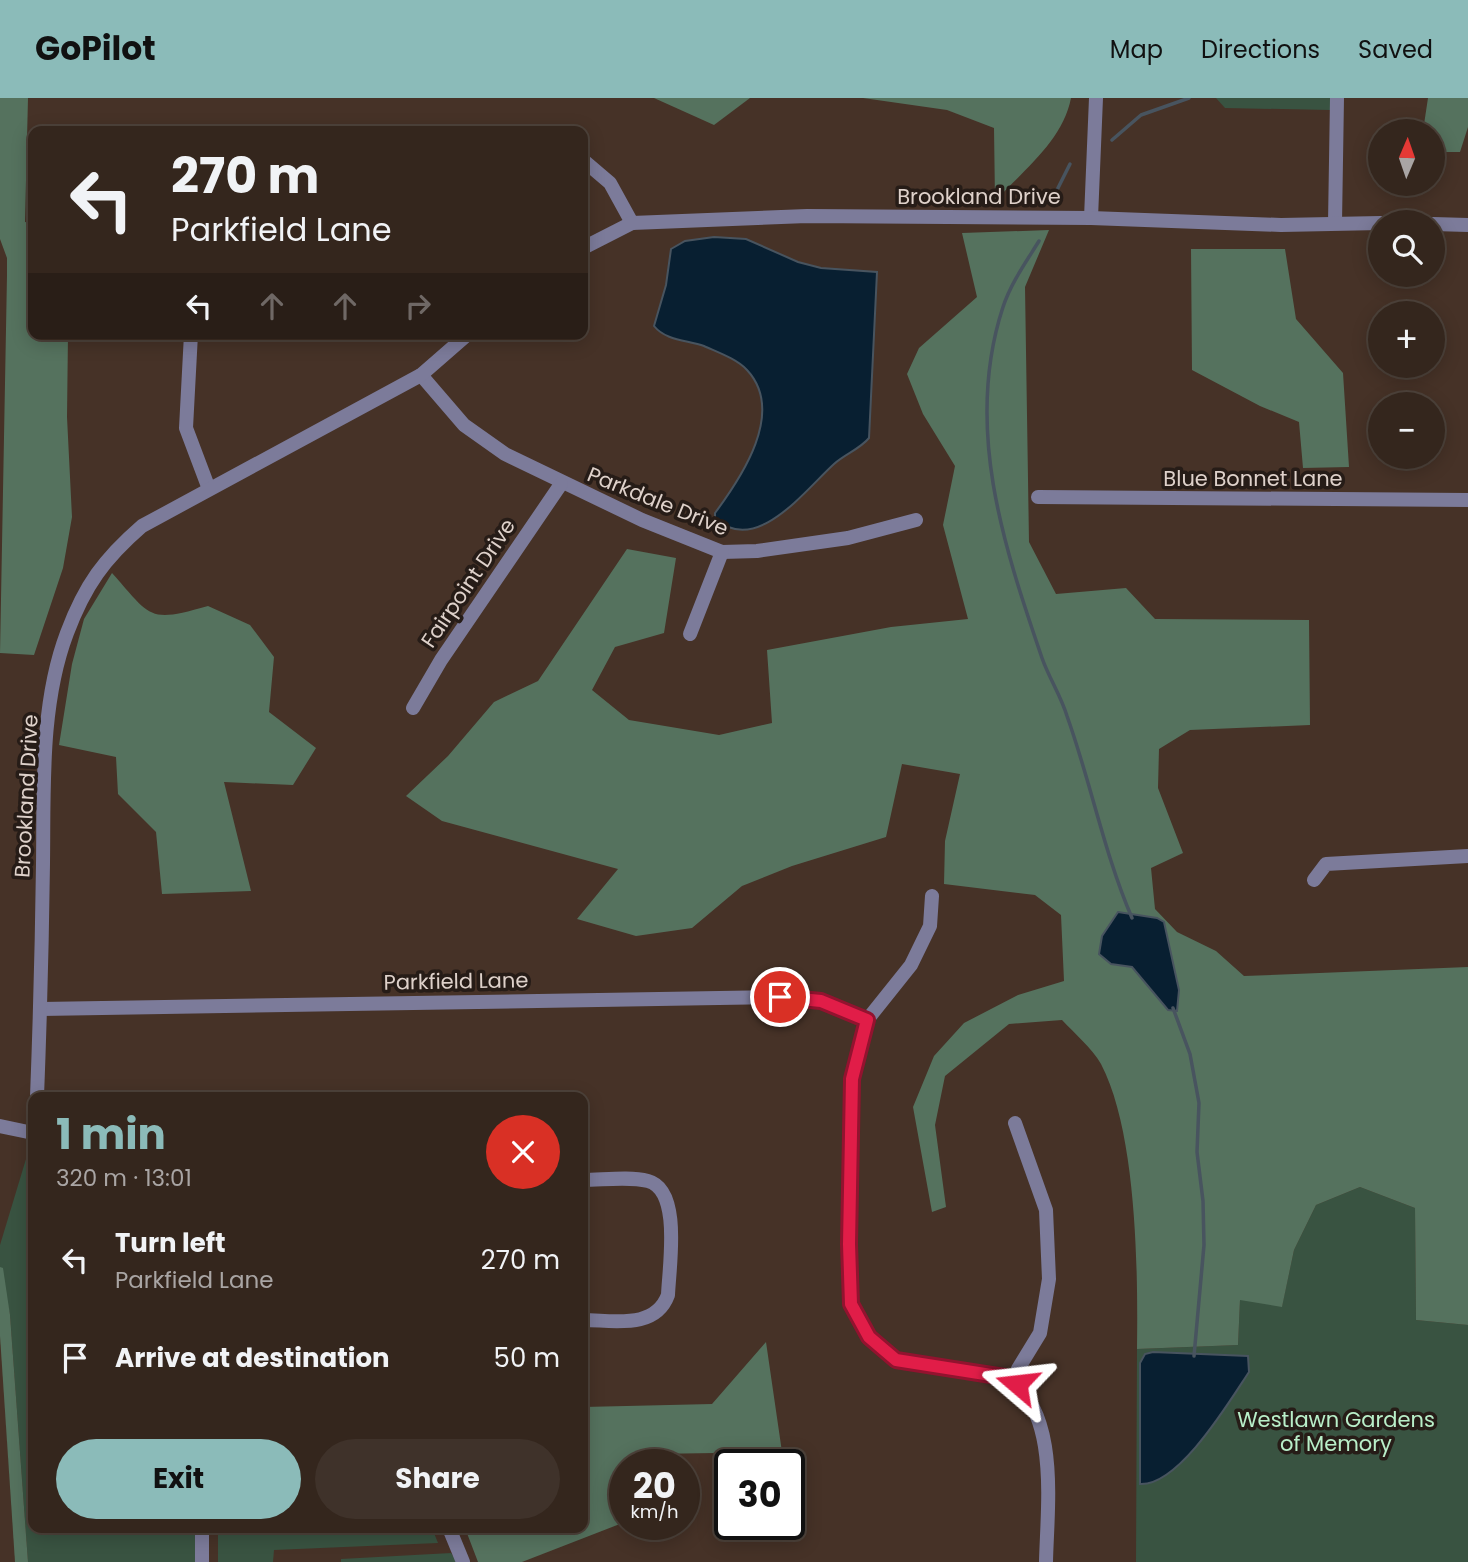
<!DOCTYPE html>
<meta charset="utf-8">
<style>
:root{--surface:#34261d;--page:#3f322a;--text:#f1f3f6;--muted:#a9a5a4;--line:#4e433b;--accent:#8bbbb9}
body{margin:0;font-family:Poppins,sans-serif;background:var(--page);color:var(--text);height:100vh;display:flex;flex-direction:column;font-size:26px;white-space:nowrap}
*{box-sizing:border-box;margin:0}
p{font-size:23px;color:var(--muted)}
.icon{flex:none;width:38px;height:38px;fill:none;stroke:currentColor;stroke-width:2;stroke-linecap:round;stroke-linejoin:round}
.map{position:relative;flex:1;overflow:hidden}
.sheet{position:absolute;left:28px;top:994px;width:560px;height:441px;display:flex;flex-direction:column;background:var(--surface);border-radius:14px;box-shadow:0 4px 18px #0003,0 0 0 2px var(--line)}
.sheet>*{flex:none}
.top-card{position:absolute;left:28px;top:28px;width:560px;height:214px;border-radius:14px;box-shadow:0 4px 18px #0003,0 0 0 2px var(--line);background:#34261d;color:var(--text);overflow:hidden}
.needle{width:46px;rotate:2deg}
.fabs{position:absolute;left:1368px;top:21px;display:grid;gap:14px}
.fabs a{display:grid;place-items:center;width:77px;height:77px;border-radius:50%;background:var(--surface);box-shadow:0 4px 18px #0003,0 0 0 2px var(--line);font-size:35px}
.speed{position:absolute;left:609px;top:1351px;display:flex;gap:14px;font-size:35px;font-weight:700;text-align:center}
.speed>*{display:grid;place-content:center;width:91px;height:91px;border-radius:50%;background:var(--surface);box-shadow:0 4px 18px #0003,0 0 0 2px var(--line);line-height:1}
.speed small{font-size:18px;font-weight:400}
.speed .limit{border:4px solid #111;border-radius:10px;background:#fff;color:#111}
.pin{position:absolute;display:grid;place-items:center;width:60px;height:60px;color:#fff;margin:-30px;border:4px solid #fff;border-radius:50%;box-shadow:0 2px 7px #0007}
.me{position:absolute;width:77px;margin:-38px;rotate:287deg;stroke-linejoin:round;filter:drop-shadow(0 0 5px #0008)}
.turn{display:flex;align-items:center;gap:24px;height:147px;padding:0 28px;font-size:32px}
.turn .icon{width:91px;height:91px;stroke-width:2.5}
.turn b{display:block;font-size:49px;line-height:60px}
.lanes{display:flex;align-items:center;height:66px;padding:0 28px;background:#0003;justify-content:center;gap:35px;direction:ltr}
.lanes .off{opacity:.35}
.round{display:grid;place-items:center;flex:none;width:74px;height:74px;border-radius:37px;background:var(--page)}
.head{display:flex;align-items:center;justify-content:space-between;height:119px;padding:0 28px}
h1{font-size:42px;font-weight:700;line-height:52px;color:var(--accent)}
.button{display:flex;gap:14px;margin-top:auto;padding:14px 28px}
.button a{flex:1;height:80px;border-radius:42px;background:var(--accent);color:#111;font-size:28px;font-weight:700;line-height:80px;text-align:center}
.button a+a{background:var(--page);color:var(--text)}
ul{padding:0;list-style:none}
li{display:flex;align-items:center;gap:21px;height:98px;padding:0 28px}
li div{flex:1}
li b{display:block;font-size:26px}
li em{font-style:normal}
header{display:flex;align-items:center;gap:42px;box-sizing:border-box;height:98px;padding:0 35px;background:var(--accent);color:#111}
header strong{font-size:33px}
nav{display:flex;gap:38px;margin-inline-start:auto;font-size:24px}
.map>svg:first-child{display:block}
.green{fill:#395341}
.forest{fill:#55725e}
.water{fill:#081f31;stroke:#48545f;stroke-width:2}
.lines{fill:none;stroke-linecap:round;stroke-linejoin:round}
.stream{stroke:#48545f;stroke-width:3.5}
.minor{stroke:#7c7b9a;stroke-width:14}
.tertiary{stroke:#7c7b9a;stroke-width:14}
.route-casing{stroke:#92132f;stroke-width:18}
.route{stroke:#e11d48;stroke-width:12}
.labels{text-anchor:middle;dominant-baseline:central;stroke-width:7;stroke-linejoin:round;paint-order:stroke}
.street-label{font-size:21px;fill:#ded1ca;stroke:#261c17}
.park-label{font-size:21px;fill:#b9efc9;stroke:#261c17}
</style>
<header>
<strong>GoPilot</strong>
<nav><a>Map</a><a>Directions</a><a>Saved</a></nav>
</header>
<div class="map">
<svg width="1468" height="1464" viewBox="0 0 1468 1464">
<rect width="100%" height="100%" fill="#463227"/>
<g class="green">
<path d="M1216,0h114v12l-105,-2z"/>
<path d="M33,1052v378h163l-1,34h-167l-18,-247 -10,-48v-22l26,-86z"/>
<path d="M1360,1089l55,21 1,112 52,5v237h-332l1,-213 101,-4 2,-46 42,7 12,-56 22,-45z"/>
<path d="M218,1430h214l6,15 -164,7 -1,12h-55z"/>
<path d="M451,1455l6,9h-116v-3z"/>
</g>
<g class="forest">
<path d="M0,0h28l-3,124 8,1v111h35l-1,83 5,100 -9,51 -29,87 -34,-2 7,-378v-17l-7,-19z"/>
<path d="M654,0h96l-36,27z"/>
<path d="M863,0h208c-8,42 -47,72 -76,103l-1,-73 -47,-18z"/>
<path d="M1428,0h40v29l-8,25h-27v-21h-10z"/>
<path d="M1049,132l-24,57 4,255 27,52 70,-6 29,31 154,1 1,105 -120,5 -31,19 -1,39 25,65 -32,15 4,41 22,23 39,19 28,25 224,-9v358l-52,-5 -1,-112 -55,-21 -44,18 -22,45 -12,57 -42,-7 -2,45 -101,4c1,-78 0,-216 -36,-285 -9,-16 -27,-31 -39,-44l-53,4 -64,52 -10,49 11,82 -14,5 -19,-105 21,-51 30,-33 54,-28 46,-14 -3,-66 -26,-20 -91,-11 1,-43 15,-67 -58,-10 -16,73 -94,29 -50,20 -50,42 -56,8 -59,-17 41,-50 -176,-48 -36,-25 42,-40 46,-54 44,-21 89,-132 49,9 -12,75 -49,14 -23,43 37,30 90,15 53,-12 -5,-73 124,-23 77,-8 -25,-94 12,-59 -32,-52 -16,-40 12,-26 58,-51 -15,-64z"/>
<path d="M1191,151h94l11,70 47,54 6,94 -46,1 -4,-46 -39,-16 -68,-36z"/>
<path d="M112,475c40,45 36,50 96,33l42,19 24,32 -5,55 47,36 -23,37 -69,-3 27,109 -89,3 -6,-62 -38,-38 -2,-37 -57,-12 13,-81 12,-45z"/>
<path d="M0,1169l3,1 7,47 18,247h-13l-15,-226z"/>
<path d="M766,1244l16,110 -131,2 -1,11h-25v57l-103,40h-44l-13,-34h118v-121l129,-3z"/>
</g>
<g class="water">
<path d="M714,139l32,2 52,23 23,6 56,4 -8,166c-9,11 -24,16 -35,26 -28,25 -78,93 -119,54v-5c26,-35 71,-101 32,-143 -10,-11 -30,-18 -43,-24 -16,-6 -38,-5 -50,-20l12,-41 5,-36 14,-8z"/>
<path d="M1118,814l39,6 7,4 15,68 -2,21 -9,-1 -36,-43 -21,-3 -12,-10 3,-18z"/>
<path d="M1153,1254l95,4 1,16c-20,30 -70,114 -109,112v-121l5,-9z"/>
</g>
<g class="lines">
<g class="stream">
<path d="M1112,42l29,-25 48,-17"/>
<path d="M1052,102l18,-36"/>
<path d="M1039,143c-13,21 -28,42 -36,66 -39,119 0,237 39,351 7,20 19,38 25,58 24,67 37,137 65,202"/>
<path d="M1173,910l17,46 9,49 -2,49 6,49 1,44 -10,111"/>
</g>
<g class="minor">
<path d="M583,62l27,23 22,40"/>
<path d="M1091,120l5,-120"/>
<path d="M1335,125l2,-125"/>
<path d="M1433,126l35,1"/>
<path d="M583,150l49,-25 175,-7 284,2 190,7 100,-2"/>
<path d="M191,236l-5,94 23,61"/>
<path d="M421,277l43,50 41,29 137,66 80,32 35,-1 91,-13 68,-18"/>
<path d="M1038,399l430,3"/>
<path d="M690,536l32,-82"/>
<path d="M413,610l28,-48 120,-176"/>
<path d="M1314,782l12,-16 142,-8"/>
<path d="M932,798l-2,30 -19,39 -44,55 -15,58 -3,166 2,60 18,33 27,24 108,16c57,30 43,131 42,185"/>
<path d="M41,911l739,-12 41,4 46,19"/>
<path d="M37,999c3,-78 5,-155 6,-233 1,-75 -3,-160 24,-231 18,-48 37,-74 75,-107l279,-151 47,-41"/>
<path d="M1015,1025l31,87 3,69 -9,54 -22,36 -1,15"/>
<path d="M583,1082c20,0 46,-4 65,1 34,9 21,86 20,114 -13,35 -55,25 -85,25"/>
<path d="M202,1464v-34"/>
</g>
<g class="tertiary">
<path d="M0,1028l33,7"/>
<path d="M449,1430l14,34"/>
</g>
</g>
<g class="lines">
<g class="route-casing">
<path id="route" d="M780,899l41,4 46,19 -15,59 -3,165 2,60 18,33 27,23 108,17 13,7"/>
</g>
<use href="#route" class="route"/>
</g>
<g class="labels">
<g class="street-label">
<text x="979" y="98">Brookland Drive</text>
<text x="1253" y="380">Blue Bonnet Lane</text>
<text transform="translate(658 403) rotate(22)">Parkdale Drive</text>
<text transform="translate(468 485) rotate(-56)">Fairpoint Drive</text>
<text transform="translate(26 698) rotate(-87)">Brookland Drive</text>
<text transform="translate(456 883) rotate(-1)">Parkfield Lane</text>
</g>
<g class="park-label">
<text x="1336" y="1321">Westlawn Gardens<tspan x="1336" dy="24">of Memory</tspan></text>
</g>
</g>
</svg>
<div class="fabs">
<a><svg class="needle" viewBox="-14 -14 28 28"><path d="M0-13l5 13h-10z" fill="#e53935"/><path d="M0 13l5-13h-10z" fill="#a9a5a4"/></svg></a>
<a><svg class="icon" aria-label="search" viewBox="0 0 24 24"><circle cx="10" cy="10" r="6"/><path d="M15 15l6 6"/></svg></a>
<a>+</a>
<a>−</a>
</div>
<div class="speed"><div>20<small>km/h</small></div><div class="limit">30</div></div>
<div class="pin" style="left:780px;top:899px;background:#d93025"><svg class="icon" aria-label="arrive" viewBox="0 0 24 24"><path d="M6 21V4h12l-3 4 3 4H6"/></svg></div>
<svg class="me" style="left:1017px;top:1286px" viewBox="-20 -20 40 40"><path d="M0-17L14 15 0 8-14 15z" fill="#e11d48" stroke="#fff" stroke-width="4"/></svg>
<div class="top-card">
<div class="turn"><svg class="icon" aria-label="left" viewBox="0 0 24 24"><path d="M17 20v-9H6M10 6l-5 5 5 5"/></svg><div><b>270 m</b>Parkfield Lane</div></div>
<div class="lanes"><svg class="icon" aria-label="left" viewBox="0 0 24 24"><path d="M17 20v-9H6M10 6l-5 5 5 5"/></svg><svg class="icon off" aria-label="ahead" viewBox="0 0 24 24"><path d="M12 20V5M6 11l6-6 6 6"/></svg><svg class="icon off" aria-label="ahead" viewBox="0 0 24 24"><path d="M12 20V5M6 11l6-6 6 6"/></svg><svg class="icon off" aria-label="right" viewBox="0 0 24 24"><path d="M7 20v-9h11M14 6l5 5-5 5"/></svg></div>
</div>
<section class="sheet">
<div class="head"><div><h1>1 min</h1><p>320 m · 13:01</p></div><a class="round" style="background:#d93025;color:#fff"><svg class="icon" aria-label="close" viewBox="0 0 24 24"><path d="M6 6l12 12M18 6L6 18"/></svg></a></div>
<ul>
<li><svg class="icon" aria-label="left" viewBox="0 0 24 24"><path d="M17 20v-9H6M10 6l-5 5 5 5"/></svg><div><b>Turn left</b><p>Parkfield Lane</p></div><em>270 m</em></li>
<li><svg class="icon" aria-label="arrive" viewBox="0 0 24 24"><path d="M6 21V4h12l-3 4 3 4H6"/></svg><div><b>Arrive at destination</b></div><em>50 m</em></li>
</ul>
<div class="button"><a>Exit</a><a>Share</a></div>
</section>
</div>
